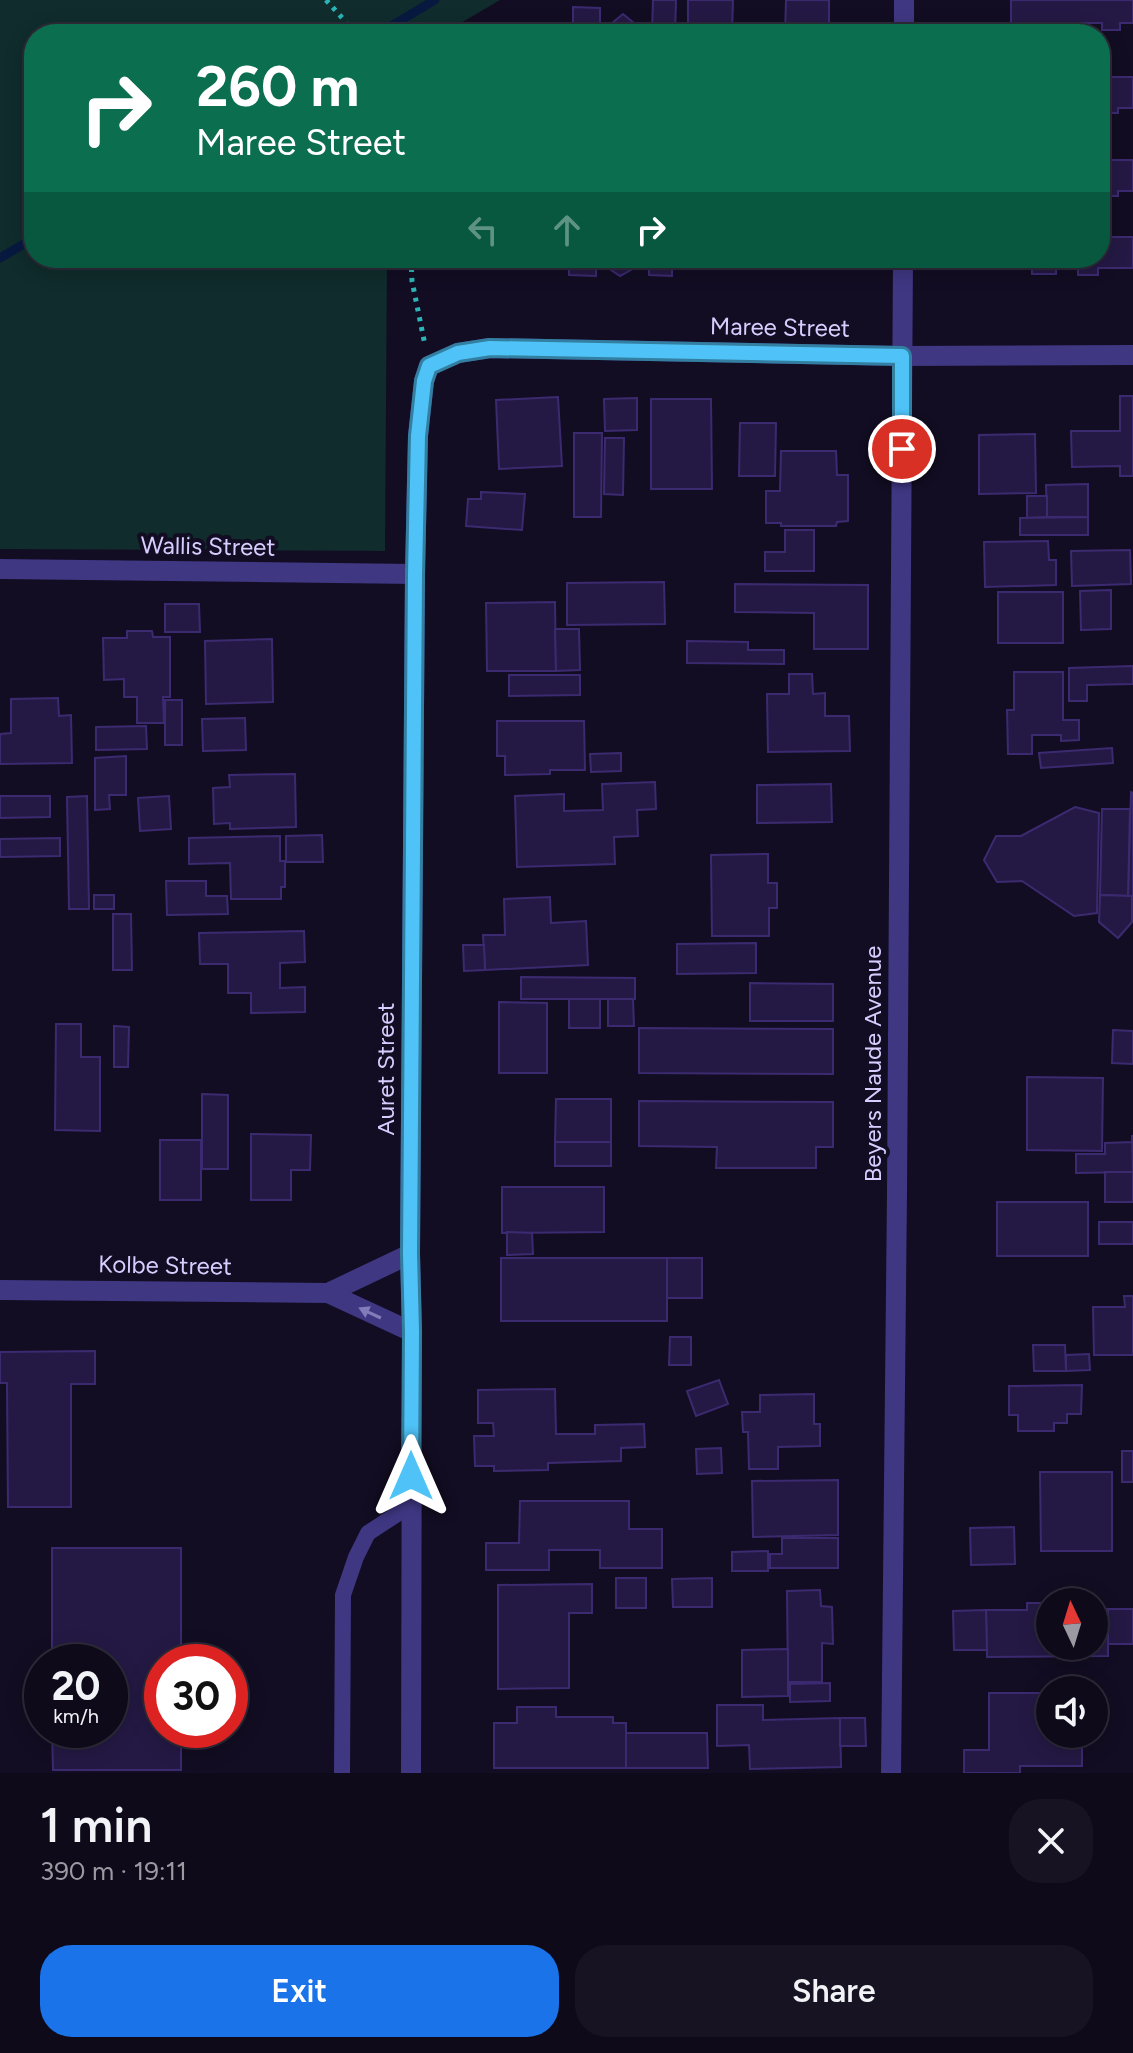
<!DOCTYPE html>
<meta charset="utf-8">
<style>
:root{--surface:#0e0a1a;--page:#171323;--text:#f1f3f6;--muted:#9b9aa2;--line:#2e2b39;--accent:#1a73e8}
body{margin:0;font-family:Figtree,sans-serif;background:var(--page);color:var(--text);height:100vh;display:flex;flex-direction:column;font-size:30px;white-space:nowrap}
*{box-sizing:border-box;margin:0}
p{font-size:26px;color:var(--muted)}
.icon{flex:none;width:44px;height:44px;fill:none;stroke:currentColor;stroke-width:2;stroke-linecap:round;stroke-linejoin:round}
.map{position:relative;height:1773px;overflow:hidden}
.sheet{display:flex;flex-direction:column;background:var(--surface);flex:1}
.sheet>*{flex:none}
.banner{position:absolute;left:24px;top:24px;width:1086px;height:244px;border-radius:32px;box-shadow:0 4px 20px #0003,0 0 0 2px var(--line);background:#0b6e4f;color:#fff;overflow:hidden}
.needle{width:52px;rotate:356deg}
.fabs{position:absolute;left:1036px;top:1588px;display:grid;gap:16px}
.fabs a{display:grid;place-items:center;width:72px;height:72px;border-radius:50%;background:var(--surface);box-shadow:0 4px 20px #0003,0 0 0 2px var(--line);font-size:40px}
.speed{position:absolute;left:24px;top:1644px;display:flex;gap:16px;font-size:40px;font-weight:700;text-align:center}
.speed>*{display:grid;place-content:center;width:104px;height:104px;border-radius:50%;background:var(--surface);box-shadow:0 4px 20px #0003,0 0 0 2px var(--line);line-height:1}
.speed small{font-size:20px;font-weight:400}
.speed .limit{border:12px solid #d22;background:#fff;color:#111}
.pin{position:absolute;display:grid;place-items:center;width:68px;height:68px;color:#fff;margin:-34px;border:4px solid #fff;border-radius:50%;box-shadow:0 2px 8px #0007}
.me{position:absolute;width:88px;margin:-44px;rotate:0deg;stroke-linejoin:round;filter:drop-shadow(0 0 6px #0008)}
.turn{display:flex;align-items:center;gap:28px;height:168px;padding:0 40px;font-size:36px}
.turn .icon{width:104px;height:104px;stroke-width:2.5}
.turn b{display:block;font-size:56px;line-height:68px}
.lanes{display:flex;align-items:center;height:76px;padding:0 40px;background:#0003;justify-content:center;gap:40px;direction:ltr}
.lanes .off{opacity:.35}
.round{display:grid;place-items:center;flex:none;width:84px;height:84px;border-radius:32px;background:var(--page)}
.summary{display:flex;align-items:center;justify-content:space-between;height:136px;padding:0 40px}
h1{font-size:48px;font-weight:600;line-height:60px}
.action{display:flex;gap:16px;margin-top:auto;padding:16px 40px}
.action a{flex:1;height:92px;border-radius:32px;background:var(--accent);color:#fff;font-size:32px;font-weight:600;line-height:92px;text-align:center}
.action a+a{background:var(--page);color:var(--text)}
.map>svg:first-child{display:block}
.green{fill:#102c2c}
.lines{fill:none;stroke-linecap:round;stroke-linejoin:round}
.stream{stroke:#081940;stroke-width:9}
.building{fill:#241944;stroke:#3c2a70;stroke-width:2}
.path{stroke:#2cb5b6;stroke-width:5;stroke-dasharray:4 6;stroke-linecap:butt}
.lane{stroke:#3f3782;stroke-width:16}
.street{stroke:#3f3782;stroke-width:20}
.oneway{fill:#837bba}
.route-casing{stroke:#337fa1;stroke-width:20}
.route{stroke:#4fc3f7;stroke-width:14}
.labels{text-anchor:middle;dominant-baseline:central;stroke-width:8;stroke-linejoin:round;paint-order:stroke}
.street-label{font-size:24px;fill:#d7ceff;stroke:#120d22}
</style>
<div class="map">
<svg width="1133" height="1773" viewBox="0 0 1133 1773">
<rect width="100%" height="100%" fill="#120d22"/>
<path class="green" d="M0,0h500l-58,34h-408v224h353l-2,293 -385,-2z"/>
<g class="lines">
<g class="stream">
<path d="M378,34l57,-34"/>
<path d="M0,258l34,-20"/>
</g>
</g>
<g class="building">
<path d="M653,0h23l-1,34h-23z"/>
<path d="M688,0h45l-1,34h-44z"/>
<path d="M786,0h43v34h-44z"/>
<path d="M1011,0h122v23h-13v7h-18v-7h-23v7h-47v-7h-21z"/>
<path d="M573,7l27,1v26h-27z"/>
<path d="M623,14l17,14v6h-34v-6z"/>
<path d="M1100,77h33v31h-15v5h-17z"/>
<path d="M1100,160h33v31h-15v5h-16v-5h-2z"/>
<path d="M1100,237h33v31h-35v7h-20v-7h-22v6h-24v-6h-24v-10h92z"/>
<path d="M569,258h27v18l-27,-1z"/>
<path d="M605,258h33v8l-18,10 -15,-10z"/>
<path d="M649,258h23v18l-23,-1z"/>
<rect x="674" y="258" width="34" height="11"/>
<rect x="760" y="258" width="44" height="6"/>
<path d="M1120,396h13v80h-13v-10l-48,1 -1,-36h49z"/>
<path d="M558,397l4,69 -63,3 -3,-69z"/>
<path d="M637,398v32l-32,1 -1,-32z"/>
<path d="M651,399h60l1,90h-61z"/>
<path d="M740,423h36l-1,53h-36z"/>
<path d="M574,433h28l-1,84h-27z"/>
<path d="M1035,434l1,59 -57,1v-59z"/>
<path d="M605,438h19l-1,57 -19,-1z"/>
<path d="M781,451h55l1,24h11v46l-11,1 -1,4h-55v-3h-15v-32h14z"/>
<path d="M1088,484v33h-41l-1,-32z"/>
<path d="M481,492l44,2 -3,36 -56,-4 2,-27h13z"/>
<path d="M1027,496h20v21l-20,1z"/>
<path d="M1088,517v18h-68v-17z"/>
<path d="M785,530h29v41h-49v-19h20z"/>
<path d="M1048,541l1,19h7v25l-71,2 -1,-45z"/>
<path d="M1130,550l1,34 -59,2 -1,-35z"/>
<path d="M664,582l1,42 -98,1v-42z"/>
<path d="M735,584l133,1v64h-54v-36l-79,-1z"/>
<path d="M1111,590v39l-30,1 -1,-39z"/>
<rect x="998" y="592" width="65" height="51"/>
<path d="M555,602l1,69h-69l-1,-68z"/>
<path d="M165,604h34l1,28h-35z"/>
<path d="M555,629h24l1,41 -24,1z"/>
<path d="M127,631h25l1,6h17v60h-7l1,26h-27v-26h-13v-18l-20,1 -1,-42h24z"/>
<path d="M272,639l1,63 -67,2 -1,-63z"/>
<path d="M687,641l61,1v8h36v14l-97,-1z"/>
<path d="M1133,666v18l-46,1v16h-18v-33z"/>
<path d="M1014,672h49v48h16v20l-18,1v-6h-29v19h-24l-1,-44h7z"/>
<path d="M789,674h23l1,20 12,-1v23h24l1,35 -82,1 -1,-58h22z"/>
<path d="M509,675h71v20l-71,1z"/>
<path d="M58,698l1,18 12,-1 1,48 -72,1v-30l11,-1v-34z"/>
<rect x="165" y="700" width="17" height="45"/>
<path d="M245,718l1,32 -43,1 -1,-32z"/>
<path d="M497,721h87l1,49h-35v4l-45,1v-19h-8z"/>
<path d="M146,726l1,23 -51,1v-23z"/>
<path d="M1112,748l1,15 -72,5 -2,-15z"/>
<path d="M621,753v18l-30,1 -1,-18z"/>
<path d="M126,756v39h-17l1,14 -15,1v-52z"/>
<path d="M295,774l1,53 -66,2v-6l-16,1 -1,-36 17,-1 -1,-12z"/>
<path d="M655,782l1,27 -19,1 1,26 -24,1 1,27 -98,3 -2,-71 49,-2v17l39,-1 -1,-26z"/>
<path d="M831,784l1,38 -75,1v-38z"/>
<path d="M1131,792l2,1v103h-5z"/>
<path d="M0,796h50v21l-50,1z"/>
<path d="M87,796l2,113h-20l-2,-112z"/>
<path d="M169,796l2,33 -31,2 -2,-33z"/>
<path d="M1075,807l24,6 -2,100 -23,3 -52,-35 -25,1 -13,-22 12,-24h25z"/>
<path d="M1102,809h28l-2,87 -28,-1z"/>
<path d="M322,835l1,27h-37v-26z"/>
<path d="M280,836v25h5v26h-4v12h-50l-1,-36 -41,1v-26z"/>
<path d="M60,838v18l-60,1v-18z"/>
<path d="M768,854v29h9v25h-8v28h-57l-1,-81z"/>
<path d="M166,881h40v15h21l1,18 -61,1z"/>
<rect x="94" y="895" width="20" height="14"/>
<path d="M1100,895l32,1v26l-14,16 -19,-16z"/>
<path d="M550,897l1,26 35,-2 2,44 -103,5 -2,-35h22l-1,-36z"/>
<path d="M113,914h18l1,56h-19z"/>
<path d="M304,931l1,31 -25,1v25l25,-1v25l-54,1v-20h-23v-29h-28l-1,-31z"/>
<path d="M756,943v30l-79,1v-30z"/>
<path d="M463,945h21l1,25 -21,1z"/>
<path d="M521,977l114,1v21h-114z"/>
<path d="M750,983l83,1v37h-83z"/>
<rect x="569" y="999" width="31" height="29"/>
<path d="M608,999h25l1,27h-26z"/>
<path d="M499,1002l48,1v70h-48z"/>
<path d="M56,1024h25v33h19v74l-45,-1z"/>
<path d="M114,1026l15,1 -1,40h-14z"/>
<path d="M639,1028l194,1v45l-194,-1z"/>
<path d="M1113,1030l20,1v33l-21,-1z"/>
<path d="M1027,1077l76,1 -1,73 -75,-1z"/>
<path d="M202,1094l26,1v74h-26z"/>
<path d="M556,1099h55v43h-56z"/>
<path d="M639,1101l194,1v45h-17v21h-100l1,-21 -78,-1z"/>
<path d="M251,1134l60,1 -1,35h-19v30h-40z"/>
<path d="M1132,1135l1,37 -57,1v-19h29v-11l27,-1z"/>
<rect x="160" y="1140" width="41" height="60"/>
<rect x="555" y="1142" width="56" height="24"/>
<rect x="1105" y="1172" width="28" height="30"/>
<path d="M502,1187h102v45l-102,1z"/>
<rect x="997" y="1202" width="91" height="54"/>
<rect x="1099" y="1222" width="34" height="22"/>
<path d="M507,1232l25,1 1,21 -26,1z"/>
<rect x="501" y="1258" width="166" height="63"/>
<rect x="667" y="1258" width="35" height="40"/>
<path d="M1124,1296h9v59h-39l-1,-48h32z"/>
<path d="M670,1337h21v28h-22z"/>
<path d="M1033,1345h32l1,26h-32z"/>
<path d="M95,1351v33h-24v123h-63l-1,-124h-7v-31z"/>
<path d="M1089,1354l1,16 -24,1v-16z"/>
<path d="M719,1380l9,24 -32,12 -9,-25z"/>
<path d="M1082,1385l-1,29h-14v9h-13v8h-36v-16h-9v-29z"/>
<path d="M555,1389l1,45h39v-9l49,-1 1,23 -24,1v13l-73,2v7l-54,1v-5h-19l-1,-30h20l-1,-13h-15v-33z"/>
<path d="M814,1394v30h6v22l-42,1v22h-29l-1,-37h-5l-1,-20h18v-17z"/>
<path d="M721,1448l1,25 -25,1 -1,-25z"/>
<rect x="1122" y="1451" width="11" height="31"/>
<path d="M1040,1472h72v79h-71z"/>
<path d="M838,1480v55l-85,2 -1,-56z"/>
<path d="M520,1501h109v28h33v39h-62v-18h-51v20h-63v-27h33z"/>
<path d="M1014,1527l1,37 -44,1 -1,-37z"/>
<path d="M782,1538h56v30h-68v-14h12z"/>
<path d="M52,1548h129v114h-19v68h19v40h-128l-1,-40h58v-68h-58z"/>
<path d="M768,1551v20h-36v-19z"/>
<rect x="616" y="1578" width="30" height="30"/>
<path d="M712,1578v29h-39l-1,-28z"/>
<path d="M592,1584v29h-23v75l-71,1v-104z"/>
<path d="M820,1590l1,16 11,1 1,37 -11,-1v39h-34l-1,-91z"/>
<path d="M1027,1603h23v43h44v-37h14v47l-121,1 -1,-47h41z"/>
<rect x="1108" y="1609" width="25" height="35"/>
<path d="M986,1610l1,40h-33l-1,-39z"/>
<path d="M788,1649v47l-46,1v-47z"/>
<path d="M830,1683v18l-40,1v-18z"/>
<path d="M989,1693h61v41h32v32h-62v7h-56v-23h25z"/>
<path d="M717,1705h46v15l77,-2 1,49 -91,2 -1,-24 -32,1z"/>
<path d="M517,1707h39v10h57v6h13v45h-132v-45h23z"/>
<path d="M840,1718h25l1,28h-26z"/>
<path d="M626,1733h81l1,35h-82z"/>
</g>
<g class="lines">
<g class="path">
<path d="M326,0l19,21 6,13"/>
<path d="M411,258l1,23 13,64"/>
</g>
<path class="lane" d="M342,1773l1,-178 13,-38 12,-24 43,-28"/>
<g class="street">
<path d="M904,34v-34"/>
<path d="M0,569l415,5"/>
<path d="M0,1290l328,3 84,39"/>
<path d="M328,1293l82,-39"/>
<path d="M411,1773l1,-441 -2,-78 5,-680 3,-138 6,-55 5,-15 29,-13 32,-5 412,8 231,-1"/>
<path d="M891,1773l6,-580 6,-935"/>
</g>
</g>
<defs><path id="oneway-solid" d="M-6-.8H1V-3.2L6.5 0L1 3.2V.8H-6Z" transform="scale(2)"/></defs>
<use class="oneway" href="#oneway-solid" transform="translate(370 1313) rotate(-155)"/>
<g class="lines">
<g class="route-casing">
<path id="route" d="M411,1476l1,-144 -2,-78 5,-680 3,-138 6,-55 5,-15 29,-13 32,-5 412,8v93"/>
</g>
<use href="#route" class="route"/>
</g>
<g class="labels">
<g class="street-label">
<text transform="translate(780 327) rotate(1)">Maree Street</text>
<text transform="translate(208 546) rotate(1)">Wallis Street</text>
<text transform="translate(872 1064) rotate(-90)">Beyers Naude Avenue</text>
<text transform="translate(385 1069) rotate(-90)">Auret Street</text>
<text transform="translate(165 1265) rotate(1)">Kolbe Street</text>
</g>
</g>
</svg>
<div class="fabs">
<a><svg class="needle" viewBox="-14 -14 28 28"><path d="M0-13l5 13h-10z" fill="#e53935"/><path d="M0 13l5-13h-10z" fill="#9b9aa2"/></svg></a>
<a><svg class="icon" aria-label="sound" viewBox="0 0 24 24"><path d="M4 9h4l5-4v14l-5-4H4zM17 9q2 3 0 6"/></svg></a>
</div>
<div class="speed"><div>20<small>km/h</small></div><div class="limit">30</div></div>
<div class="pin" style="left:902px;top:449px;background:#d93025"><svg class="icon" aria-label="arrive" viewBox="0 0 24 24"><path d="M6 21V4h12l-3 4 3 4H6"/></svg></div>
<svg class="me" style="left:411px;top:1476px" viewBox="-20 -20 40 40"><path d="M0-17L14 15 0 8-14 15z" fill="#4fc3f7" stroke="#fff" stroke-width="4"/></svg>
<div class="banner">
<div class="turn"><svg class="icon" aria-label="right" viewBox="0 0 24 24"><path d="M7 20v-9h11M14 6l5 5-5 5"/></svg><div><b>260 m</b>Maree Street</div></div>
<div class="lanes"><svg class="icon off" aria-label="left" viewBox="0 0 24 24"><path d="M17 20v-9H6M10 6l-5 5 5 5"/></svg><svg class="icon off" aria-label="ahead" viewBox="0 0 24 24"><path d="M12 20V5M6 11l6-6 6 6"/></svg><svg class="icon" aria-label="right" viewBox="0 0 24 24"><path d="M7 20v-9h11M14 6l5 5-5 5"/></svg></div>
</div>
</div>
<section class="sheet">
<div class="summary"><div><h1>1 min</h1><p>390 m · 19:11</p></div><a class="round"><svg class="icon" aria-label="close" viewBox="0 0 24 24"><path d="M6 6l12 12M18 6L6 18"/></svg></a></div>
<div class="action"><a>Exit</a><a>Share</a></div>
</section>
